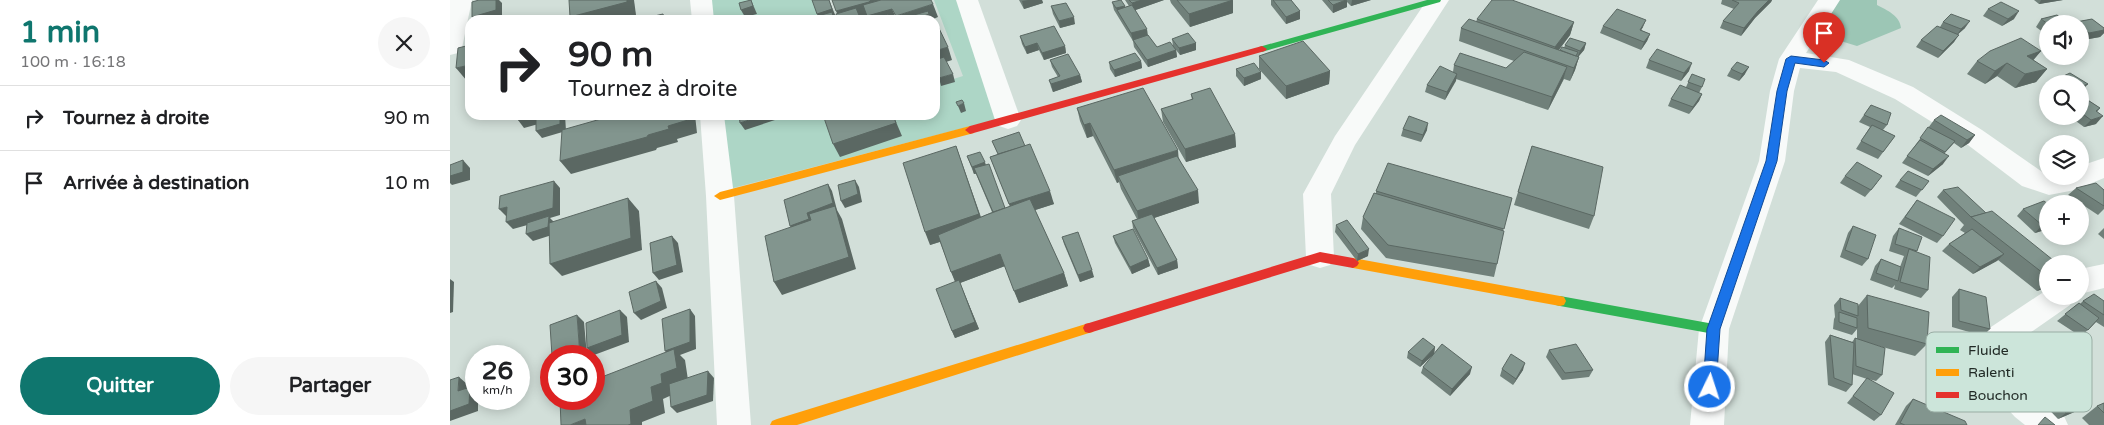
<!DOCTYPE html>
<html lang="fr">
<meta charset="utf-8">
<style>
:root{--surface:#fff;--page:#f6f6f6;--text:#202124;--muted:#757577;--line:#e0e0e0;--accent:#0f766e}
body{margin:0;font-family:"Varela Round",sans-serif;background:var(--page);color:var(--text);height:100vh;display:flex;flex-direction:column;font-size:19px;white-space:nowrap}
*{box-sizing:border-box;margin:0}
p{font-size:16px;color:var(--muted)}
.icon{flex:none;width:28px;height:28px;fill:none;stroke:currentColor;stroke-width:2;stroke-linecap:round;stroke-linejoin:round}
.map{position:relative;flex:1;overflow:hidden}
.details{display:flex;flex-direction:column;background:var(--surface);width:450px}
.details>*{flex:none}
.top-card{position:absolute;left:15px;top:15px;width:475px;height:105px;border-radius:15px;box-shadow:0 2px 12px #0003;background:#fff;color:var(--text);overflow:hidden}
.controls{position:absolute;left:1589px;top:15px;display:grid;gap:10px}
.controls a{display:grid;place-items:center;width:50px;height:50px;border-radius:50%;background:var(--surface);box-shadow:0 2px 12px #0003;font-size:25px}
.speed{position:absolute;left:15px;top:345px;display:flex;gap:10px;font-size:25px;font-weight:700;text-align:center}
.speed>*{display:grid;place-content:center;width:65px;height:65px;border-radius:50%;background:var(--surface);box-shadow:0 2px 12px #0003;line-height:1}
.speed small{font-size:12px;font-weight:400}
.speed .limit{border:8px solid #d22;background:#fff;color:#111}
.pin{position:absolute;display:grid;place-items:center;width:42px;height:42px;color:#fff;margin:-51px -21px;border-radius:50% 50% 50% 0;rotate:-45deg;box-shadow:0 0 5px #0007}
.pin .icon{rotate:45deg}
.me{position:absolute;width:55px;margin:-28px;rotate:4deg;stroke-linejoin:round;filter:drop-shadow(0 0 4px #0008)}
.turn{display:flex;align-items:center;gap:18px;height:105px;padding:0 20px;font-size:22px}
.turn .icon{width:65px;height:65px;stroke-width:2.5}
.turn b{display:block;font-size:35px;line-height:42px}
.round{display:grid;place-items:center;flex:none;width:52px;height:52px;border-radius:26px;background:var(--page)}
.overview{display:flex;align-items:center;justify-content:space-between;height:85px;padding:0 20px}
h1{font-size:30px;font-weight:800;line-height:38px;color:var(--accent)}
.cta{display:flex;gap:10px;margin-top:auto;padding:10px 20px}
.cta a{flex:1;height:58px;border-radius:30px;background:var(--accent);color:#fff;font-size:20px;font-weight:800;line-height:58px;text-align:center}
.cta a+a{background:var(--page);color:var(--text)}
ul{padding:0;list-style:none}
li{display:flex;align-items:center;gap:15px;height:65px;padding:0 20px;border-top:1px solid var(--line)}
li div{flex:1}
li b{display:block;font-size:19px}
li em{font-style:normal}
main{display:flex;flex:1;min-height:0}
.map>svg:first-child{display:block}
.green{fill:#add6c6}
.forest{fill:#9cc6b5}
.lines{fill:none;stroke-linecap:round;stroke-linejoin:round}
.street{fill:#f8faf9;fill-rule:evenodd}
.fast{fill:#30b455;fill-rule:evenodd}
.slow{fill:#ff9f0a;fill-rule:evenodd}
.jam{fill:#e5322d;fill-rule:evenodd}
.wall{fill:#70807a}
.shaded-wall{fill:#5b6863}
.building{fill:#82958e;stroke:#5b6863}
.route{fill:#1a73e8;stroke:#114b97}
.key{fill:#cce5da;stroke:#99ada4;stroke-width:1}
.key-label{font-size:14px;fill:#212a26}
</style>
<main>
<section class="details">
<div class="overview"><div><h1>1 min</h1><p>100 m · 16:18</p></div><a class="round"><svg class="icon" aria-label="close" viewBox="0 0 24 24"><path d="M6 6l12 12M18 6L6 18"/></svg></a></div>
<ul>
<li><svg class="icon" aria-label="right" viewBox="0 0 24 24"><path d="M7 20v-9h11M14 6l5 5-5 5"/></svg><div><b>Tournez à droite</b></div><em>90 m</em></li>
<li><svg class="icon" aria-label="arrive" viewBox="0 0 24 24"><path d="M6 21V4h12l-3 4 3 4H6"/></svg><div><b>Arrivée à destination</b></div><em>10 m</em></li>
</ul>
<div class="cta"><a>Quitter</a><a>Partager</a></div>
</section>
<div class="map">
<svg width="1654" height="425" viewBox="0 0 1654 425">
<rect width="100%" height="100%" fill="#d2dfd9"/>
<g class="green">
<path d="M259,0h108l3,17 -9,3h-100z"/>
<path d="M484,0h25l43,118 -273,71 -8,-74h214v-43l9,10 19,-6z"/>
</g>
<path class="forest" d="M1383,0h44v5c10,5 23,11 24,23l-44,18 -23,-7 -19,-10z"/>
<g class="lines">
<g class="street">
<path d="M0,0h22l-10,48 -4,5 -8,2z"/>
<path d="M240,0h22l2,20h-22z"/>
<path d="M506,0h22l43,120 -4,6 -9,3 -9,-3 -4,-6z"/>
<path d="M977,0h22l-94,145 -24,49 3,63 -4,8 -10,3 -10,-3 -4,-8 -3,-63 32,-58z"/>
<path d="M1368,0h22l-34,53 43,7 64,27 69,43 66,46h32v-10l24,-8v20l-29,12 -26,5 -27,-9 -58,-44 -69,-43 -59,-27 -36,-4 -6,23 -9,70 -56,168 -5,96h-34l9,-96 60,-168 11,-70 9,-32z"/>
<path d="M250,115h24l10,81 17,229h-34l-11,-229z"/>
<path d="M1654,264v24l-24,6v-25z"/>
<path d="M1598,289v7h27l-5,9 -66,46 -1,10 36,36 24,17 5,11h-43l-10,-8 -38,-41 -5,-10 -1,-14 11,-19z"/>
</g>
<g class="fast">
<path d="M977,0h14l-1,2 -175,49 -3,1 -5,-3 2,-2z"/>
<path d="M1110,296l154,28 4,1 2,4 -2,4 -4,1 -154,-28 -4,-1 -2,-4 2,-4z"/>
</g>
<g class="slow">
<path d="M520,126l4,1 1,3 -1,3 -254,67 -6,-4 6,-4z"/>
<path d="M903,258l207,38 4,1 2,4 -2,4 -4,1 -207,-38 -4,-2 -2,-3 2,-3z"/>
<path d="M639,323l4,1 2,4 -2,4 -4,1 -292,92h-27l2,-4 5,-2z"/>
</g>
<g class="jam">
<path d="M812,46l5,3 -2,2 -295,83 -5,-4 5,-4z"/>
<path d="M870,252l33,6 4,2 2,3 -2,3 -4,2 -33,-6 -231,71 -4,-1 -2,-4 2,-4 4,-1z"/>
</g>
</g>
<g class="wall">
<path d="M569,0h23l1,3 -19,6z"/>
<path d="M675,0h39l-29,10 13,26 9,11 16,-1 -1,-7 24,4v7l-16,5 -4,-5 1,7 -29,10 -14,-20 -1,-6 -19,-31 -2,-8 13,5 4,-1z"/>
<path d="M720,0h62l1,13 -43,14 -19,-24z"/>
<path d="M821,0h20l9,11v8l-14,5 -15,-19z"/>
<path d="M872,0h49l-20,6 -4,-4v5l-14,6z"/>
<path d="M1272,0h50l-1,2 -16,16 -14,18 -21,-8 3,-7 11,-12 -13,-5z"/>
<path d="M1584,0h29l-24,4z"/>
<path d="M601,6l24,18 -15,4 -7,-14z"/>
<path d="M1538,9l26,10 -12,7 -19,-10z"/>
<path d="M1027,19l97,3 -4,13 -11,15h1l4,-2 1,-3 21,-2 -2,7 -5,6v1l-4,13 -5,11 -6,-2 -16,31 -92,-31 -11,21 -20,-8 2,-7 26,-13 1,-7 52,3 8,-7 -55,-20 2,-13 15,-6z"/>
<path d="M1591,19l7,5v12l-12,-9z"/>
<path d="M1642,19l12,9v5l-4,4 -17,3 -3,-2v-14h-5l1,-2z"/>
<path d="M1493,22l22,6 -7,6 -4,8 -16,16 -22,-11 5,-7 19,-13z"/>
<path d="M1153,26l40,1 -2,3 9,4 -3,7 -6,9 -41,-17z"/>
<path d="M570,36l45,10 1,7 -22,7 -5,-10 -12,4 -5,-10z"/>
<path d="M1591,51l-8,9 14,9 -11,13 -21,6 -18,-12 -12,8 -18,-10 10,-13z"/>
<path d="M809,56l71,15 -1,13 -43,15 -27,-30z"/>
<path d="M600,60l30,15 2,7 -29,10 -2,-5 -2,-7 9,-3 -6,-10z"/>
<path d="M1199,60l40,11 -8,10 -35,-13z"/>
<path d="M691,61l1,7 -27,9 -5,-8 -1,-7z"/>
<path d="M786,69l25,3v7l-17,7 -8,-10z"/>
<path d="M1281,69l14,5 -6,7 -12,-5z"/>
<path d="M1242,74l10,13 -3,6 3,1 -3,7 -10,13 -21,-8 3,-7 15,-12z"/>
<path d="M1607,79l31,5 -8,7v-7h-27z"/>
<path d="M741,94l44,40 1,13 -50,15 -23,-40 -2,-13 31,-9z"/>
<path d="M1630,95l20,13 -3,4 -1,12 -12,3 -15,-11h11z"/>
<path d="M1421,105l16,20 -4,5 12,6 -17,23 -22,-10 14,-22 -11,-5z"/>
<path d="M627,108l102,50 20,45 -45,15 23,42 1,8 -20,7 -25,-47 -1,-7 5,-2 -16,-30 -2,-7 -2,1 -24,-47 -6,2 -7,-17z"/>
<path d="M1484,120l41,15 -6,8 -8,5 -7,-5 -10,11 -1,10 -15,12 -26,-13z"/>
<path d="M953,129l24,1 -6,12 -20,-6z"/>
<path d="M542,141l33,5 29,58 -19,6 29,63 4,13 -49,17 -14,-37 -45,17 19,46 -24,9 -3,-7 3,-50 -15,-39 -10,3 26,-99 25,71 11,-5 -16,-38h-2l-7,-18 19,9 19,43 5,-2 -20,-49 8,-3z"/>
<path d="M1082,146l62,70 -5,13 -75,-24z"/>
<path d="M1395,176l32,7 -12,14 -25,-14z"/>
<path d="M1450,180l29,1 -13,16 -21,-10z"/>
<path d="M1626,188l28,2v19l-6,6 -30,-20z"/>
<path d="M1493,190l43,23 62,51v23l-11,4 -39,-31 -25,14 -31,-23 7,-7 16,-11 -5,-3 4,-5 -27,-28z"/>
<path d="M926,191l136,7 -9,32 -6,34 -3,13 -108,-19 -25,-29 2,-12 13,-23z"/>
<path d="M1467,200l26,36 -6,7 -38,-19z"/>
<path d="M1573,209l25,20 -13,4 -18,-17z"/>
<path d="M886,225l32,31 -11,5 -22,-29z"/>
<path d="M1403,226l15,33 -6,7 -22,-9 8,-24z"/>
<path d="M1449,228l18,23 -1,1 12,38 -7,8 -27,-9 1,-4 -3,3 -22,-8 5,-14 6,-7 19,8 4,-11 -15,-5 4,-15z"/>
<path d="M1654,228v11l-6,-5z"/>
<path d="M663,236l35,23 2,7 -18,8 -17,-31z"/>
<path d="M612,237l32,40 -14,5 -16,-38z"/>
<path d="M1509,289l31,40 -7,7 -31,-9v-30z"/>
<path d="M1417,295l60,49 -12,12 -47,-13 14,32 -6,6 -8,-2 13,36 -7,6 -27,-18 20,-24 -15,-5v11l-6,7 -18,-7 -3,-43 5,-7 22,7 3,-4 2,1v-10l-5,6 -19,-6 1,-10 1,-2 -1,-12 6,-7 18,8z"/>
<path d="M1633,301h21v26l-8,-5 -8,8 -8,6 -23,-15 22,-18 1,1z"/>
<path d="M1496,346l51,19 -8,7 -19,9 -31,-29z"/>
<path d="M985,347l-1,7 -14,13 -13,-9 1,-6z"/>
<path d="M1099,350l44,20 -4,7 -27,3 -16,-23z"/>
<path d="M973,367l47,7 -20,22 -29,-23z"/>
<path d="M1052,369l21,1 -10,15 -13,-9z"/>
<path d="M1589,385l49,19 -9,6 -21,9 -27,-28z"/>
<path d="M1463,399l54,26h-72l11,-19z"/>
<path d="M1654,403v22h-15l-7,-7 15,-12z"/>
</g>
<g class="shaded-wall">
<path d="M46,0h3l3,3v15l-9,2h-18l-3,-3z"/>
<path d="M177,0h7l2,15 -20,5h-44l-2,-3z"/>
<path d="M301,0l6,14 -12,3 -4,-7z"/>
<path d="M379,0l7,17h-2l1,3h-15l-3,-6z"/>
<path d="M421,0h22l-1,9 5,11h-28l-2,-3 -6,1 1,2h-22l-4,-9z"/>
<path d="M578,0h14l1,3 -19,6 -2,-8z"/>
<path d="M692,0h22l-31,11 -1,-8z"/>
<path d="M783,0v13l-43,14 -1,-13z"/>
<path d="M897,0v7l-14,6v-8z"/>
<path d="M902,0h19l-20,6z"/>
<path d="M1319,0h3l-1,2 -16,16 -14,18 3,-8 14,-17z"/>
<path d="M1591,0h22l-24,4z"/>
<path d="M483,4l5,13 -7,3h-34l-1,-4z"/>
<path d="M675,6l1,7 -9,-3 -1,-2z"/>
<path d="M850,11v8l-14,5v-7z"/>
<path d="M1569,11l-5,8 -12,7 6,-7z"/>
<path d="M624,17l1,7 -15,4 -1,-7z"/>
<path d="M1196,20l-3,7 -6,10 3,-7z"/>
<path d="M1520,21l-5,7 -9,8 5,-7z"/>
<path d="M1124,22l-4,13 -19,25 4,-13z"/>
<path d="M697,29l1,7 -15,5 -2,-8z"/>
<path d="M1654,30v3l-4,4 -17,3 6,-7z"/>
<path d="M1200,34l-3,7 -6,9 3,-8z"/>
<path d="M1509,35l-5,7 -16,16 5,-7z"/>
<path d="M587,43l2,7 -12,4 -2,-7z"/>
<path d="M746,43v7l-16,5 -1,-7z"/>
<path d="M1136,43l-2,7 -7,8 3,-7z"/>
<path d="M615,46l1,7 -22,7 -2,-7z"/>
<path d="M498,47l4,13 -15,5 -2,-5v-9z"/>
<path d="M726,50l1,7 -29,10 -1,-7z"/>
<path d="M1591,51l-11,13 -3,-8z"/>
<path d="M1129,57l-4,13 -5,11 4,-13z"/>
<path d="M691,61l1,7 -27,9 -1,-7z"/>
<path d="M1242,63l-3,8 -8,10 3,-8z"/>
<path d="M1557,63l-10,13 -12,8 10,-13z"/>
<path d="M20,65v16h-3l-11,-13z"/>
<path d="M1117,67l-4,13 -15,30 4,-13z"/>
<path d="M1299,67l-4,7 -6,7 3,-7z"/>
<path d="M1597,69l-11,13 -21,6 10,-14z"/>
<path d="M880,71l-1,13 -43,15v-13z"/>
<path d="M811,72v7l-17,7v-8z"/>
<path d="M503,74l2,8 -14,4 -2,-8z"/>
<path d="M1007,74l-1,7 -11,19 2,-8z"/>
<path d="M630,75l2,7 -29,10 -2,-8z"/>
<path d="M1638,84l-7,7h-1v-4z"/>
<path d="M1252,94l-3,7 -10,13 4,-7z"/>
<path d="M514,103l2,8 -5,2 -3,-7z"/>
<path d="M86,115l6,8 -18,5 -6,-8z"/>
<path d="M110,115h5l1,16 -24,7 -6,-7z"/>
<path d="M237,115h8l2,18 -20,6 1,3 -21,6 -1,2 -85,24 -11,-13 88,-26 20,-9z"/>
<path d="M314,115h13l1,4 -33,11 -5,-7z"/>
<path d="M443,115l9,21 -62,21 -7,-13z"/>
<path d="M1653,116l-7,8 -12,3 7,-7z"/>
<path d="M640,123l3,13 -6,2 -3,-13z"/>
<path d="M978,123l-1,7 -6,12 2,-7z"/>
<path d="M785,134l1,13 -50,15 -1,-13z"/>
<path d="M1525,135l-6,8 -8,5 6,-8z"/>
<path d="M506,146l28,81 -54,18 -5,-13z"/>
<path d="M728,150l1,13 -61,13 1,6 -2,1 -3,-13z"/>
<path d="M1499,156l-6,8 -15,12 5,-7z"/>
<path d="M13,160l7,8v12l-18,5 -2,-2v-7z"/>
<path d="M535,162l2,7 -13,5 -2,-7z"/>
<path d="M405,180l4,7 3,15 -17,6 -4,-7z"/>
<path d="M104,181l6,7v27l-10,3 5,5v11l-22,7 -7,-7 23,-15 -36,10 -7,-7z"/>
<path d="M378,184l4,7 5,19 5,9 14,50 -74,26 -8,-13 20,-49 -4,-7 17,-13z"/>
<path d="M748,190l1,13 -60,20 -2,-12z"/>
<path d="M600,191l4,13 -40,13 -5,-13z"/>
<path d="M178,198l11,13 3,39 -80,26 -12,-12z"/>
<path d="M57,207l7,7 -8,2 -7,-7z"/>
<path d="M1598,224v5l-13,4 7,-8z"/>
<path d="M222,236l6,7 5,29 -24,8 -6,-7z"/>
<path d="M919,249l-1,7 -11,5 1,-7z"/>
<path d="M550,254l5,12 -45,17 19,46 -24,9 -3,-7 4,-47 -5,-12z"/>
<path d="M1554,254l-7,7 -24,13 7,-7z"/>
<path d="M698,259l2,7 -18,8 -2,-7z"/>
<path d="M727,260l1,8 -20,7 -1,-7z"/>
<path d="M642,270l2,7 -14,5 -2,-7z"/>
<path d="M614,273l4,13 -49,17 -5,-12z"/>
<path d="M0,279l4,3 -1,30 -3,1z"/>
<path d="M206,281l6,7 5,20 -26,12 -7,-7z"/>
<path d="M1598,281v6l-11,4z"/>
<path d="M240,309l5,7 1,33 -16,6 5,5 3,20 -14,14 -11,5 2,14 -23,9v3h-14l2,-15 21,-23 10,-13 11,-16 -7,-7z"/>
<path d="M170,310l7,7 2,25 -35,13 -7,-7z"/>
<path d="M127,315l7,7 3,34h-7z"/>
<path d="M985,347l-1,7 -14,13 2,-6z"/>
<path d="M1075,363l-2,7 -10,15 3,-6z"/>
<path d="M1547,365l-8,7 -19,9 7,-7z"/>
<path d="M1022,367l-2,7 -20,22 2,-7z"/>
<path d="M258,371l6,7 -1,23 -36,12 -6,-6z"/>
<path d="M9,377l8,7 -1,14 -8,-7z"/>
<path d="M20,387l6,5v7h2v12l-28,10v-10z"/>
<path d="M1638,404l-9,6 -21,9 8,-6z"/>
<path d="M135,419l7,6h-22z"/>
</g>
<g class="building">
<path d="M29,0h17v10l-24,7v-15z"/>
<path d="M119,0h58v2l-57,15z"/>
<path d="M301,0l2,6 -12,4 -2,-7z"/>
<path d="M362,0h17l3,9 -15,5z"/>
<path d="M382,0h39l-2,2 -33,9z"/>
<path d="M431,0h50l2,4 -37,12 -4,-7 -25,7 -4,-11z"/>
<path d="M671,0l4,6 -9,2 -4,-6z"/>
<path d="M679,0h13l-10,3z"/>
<path d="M727,0h56l-44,14z"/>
<path d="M823,0h18l9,11 -14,6z"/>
<path d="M878,0h18l-13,5z"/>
<path d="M1042,0h20l62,22 -19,25 -78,-28z"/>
<path d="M1282,0h37l-11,11 -14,17 -21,-7 16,-18z"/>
<path d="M1551,2l18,9 -11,8 -20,-10z"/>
<path d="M616,3l8,14 -15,4 -8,-15z"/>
<path d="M682,5l15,24 -16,4 -14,-23z"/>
<path d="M406,8l5,12h-23l-2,-6z"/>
<path d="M1167,9l29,11 -6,10 10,4 -6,8 -41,-16z"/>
<path d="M478,11l1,3 -5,2 1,3 -5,1h-24z"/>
<path d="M382,12l2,8h-31z"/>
<path d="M213,14l2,6h-18l-1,-2z"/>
<path d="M438,14l3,6h-23z"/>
<path d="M1501,14l19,7 -9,8 -18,-7z"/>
<path d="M1607,15l12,9h-21l-7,-5z"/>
<path d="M1019,19l110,38 -5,11 -113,-40z"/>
<path d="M1642,19l12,9v2l-15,3 -9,-8v-1h-2l-2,-2z"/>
<path d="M485,20l13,27 -13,4z"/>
<path d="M604,26l11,20 -23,7 -5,-10 -12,4 -5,-11z"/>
<path d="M1487,26l22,9 -16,16 -22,-11z"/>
<path d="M20,28v17l-4,1 1,-17z"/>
<path d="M738,33l8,10 -17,5 -7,-9z"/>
<path d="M698,35l9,12 13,-5 6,8 -29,10 -14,-20z"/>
<path d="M1120,38l16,5 -6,8 -15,-6z"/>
<path d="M1571,38l20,13 -14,5 20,13 -22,5 -18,-11 -12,8 -18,-10 13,-10z"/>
<path d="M853,41l27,30 -44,15 -27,-30z"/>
<path d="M20,45v20l-14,3 2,-20z"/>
<path d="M1112,47l16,5 -2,4 -16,-6z"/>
<path d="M1207,49l35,14 -8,10 -35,-13z"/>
<path d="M1074,52l43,15 -15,30 -98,-32 6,-12 46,15z"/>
<path d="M685,53l6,8 -27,9 -5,-8z"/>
<path d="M618,54l12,21 -29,9 -2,-4 11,-4 -10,-16z"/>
<path d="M494,57l9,17 -14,4 -4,-8v-10z"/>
<path d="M1287,62l12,5 -7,7 -11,-5z"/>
<path d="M804,63l7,9 -17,6 -8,-9z"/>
<path d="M990,66l17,8 -10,18 -20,-7z"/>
<path d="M1620,73l18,11 -8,3v-3h-14l-9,-5z"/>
<path d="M1242,74l13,5 -3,8 -14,-5z"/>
<path d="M1230,85l22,9 -9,13 -22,-8z"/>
<path d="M693,88l35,62 -64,20 -24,-47 -6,2 -7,-17z"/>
<path d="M760,88l25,46 -50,15 -24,-40 32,-10 -2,-5z"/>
<path d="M1630,95l20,13 -4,3 7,5 -12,4 -11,-8z"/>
<path d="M512,100l2,3 -6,3 -2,-4z"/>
<path d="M1421,105l20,8 -4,12 -23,-10z"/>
<path d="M68,115h42v9l-24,7v-16l-18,5z"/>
<path d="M165,115h72l1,5 -20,6 1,3 -21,6 -1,2 -87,24 2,-31z"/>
<path d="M289,115h25l-24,8z"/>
<path d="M373,115h70l3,8 -63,21z"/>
<path d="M1491,115l34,20 -8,5 -33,-20z"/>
<path d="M959,116l19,7 -5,12 -20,-6z"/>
<path d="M1422,125l23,11 -12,16 -22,-11z"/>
<path d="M1478,127l27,14 -10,11 -25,-14z"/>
<path d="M569,132l6,14 -27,8 -6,-13z"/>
<path d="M1470,140l29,16 -16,13 -26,-13z"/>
<path d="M580,144l20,47 -41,13 -19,-47z"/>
<path d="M506,146l23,68 -54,18 -22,-69z"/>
<path d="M1082,146l71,21 -9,49 -76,-24z"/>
<path d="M530,152l5,10 -13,5 -5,-11z"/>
<path d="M727,156l21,34 -61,21 -19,-35z"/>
<path d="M13,160v12l-13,4v-11z"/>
<path d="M1407,162l25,14 -11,14 -26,-14z"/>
<path d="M938,163l124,35 -8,31 -128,-38z"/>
<path d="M539,164l16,44 -12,4 -19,-44z"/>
<path d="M1458,171l21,10 -7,9 -22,-10z"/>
<path d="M405,180l3,14 -17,7 -3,-16z"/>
<path d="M104,181l-1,27 -47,14 1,-15 -8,2 1,-13z"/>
<path d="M1646,183l8,7v16l-28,-18z"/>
<path d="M378,184l5,19 -26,10 2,6 -19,7 -6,-26z"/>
<path d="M1508,187l28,26 -15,4 -28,-27z"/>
<path d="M924,193l130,38 -7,33 -109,-19 -25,-28z"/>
<path d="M178,198l3,40 -81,26 -1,-41z"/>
<path d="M580,199l34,74 -50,18 -14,-37 -49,18 -13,-37 48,-20z"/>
<path d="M1467,200l38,19 -12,17 -38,-19z"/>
<path d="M1594,201l4,3v20l-6,1 -19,-16z"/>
<path d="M385,206l14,51 -75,25 -9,-46 46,-16 -2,-6z"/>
<path d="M1542,211l66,53h-10v13l-77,-60z"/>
<path d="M702,214l25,46 -20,8 -25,-47z"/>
<path d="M99,216l-1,11 -22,7 1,-11z"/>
<path d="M897,220l22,29 -11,5 -22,-29z"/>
<path d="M1403,226l23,9 -8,24 -23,-9z"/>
<path d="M1449,228l23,9 -5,14 -22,-7z"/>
<path d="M683,229l15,30 -18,8 -17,-31z"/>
<path d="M1522,229l32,25 -24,13 -31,-23z"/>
<path d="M628,232l14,38 -14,5 -16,-38z"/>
<path d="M222,236l5,29 -24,8 -3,-30z"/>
<path d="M1459,249l21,8 -2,33 -28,-8z"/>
<path d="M1431,259l20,8 -3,14 -22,-8z"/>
<path d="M509,280l16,42 -23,9 -16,-42z"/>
<path d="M206,281l5,20 -27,12 -5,-21z"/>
<path d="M1509,289l27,8 4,32 -31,-8z"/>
<path d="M1644,294l10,7v14l-21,-14z"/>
<path d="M1417,295l62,17 -2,32 -59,-16z"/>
<path d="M1390,298l18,6v12l-17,-6z"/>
<path d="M1629,303l20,15 -11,12 -23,-16z"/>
<path d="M240,309v33l-25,9 -3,-32z"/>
<path d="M170,310l2,25 -35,13 -1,-25z"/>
<path d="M1389,312l18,6v10l-18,-6z"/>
<path d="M127,315l3,41h-28l-2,-31z"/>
<path d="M1380,335l24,8 -2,42 -18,-7z"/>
<path d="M973,338l12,9 -13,14 -14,-9z"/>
<path d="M1405,338l30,10 -3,27 -26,-9z"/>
<path d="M992,344l30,23 -20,22 -29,-22z"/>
<path d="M1126,344l17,26 -28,3 -16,-23z"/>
<path d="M224,349l3,19 -16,6 1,9 -11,4 2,14 -23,9 1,14 -3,1h-42l-1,-6 -15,6h-9l-1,-26h34v-19z"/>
<path d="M1061,354l14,9 -9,16 -14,-10z"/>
<path d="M258,371l-1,24 -36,12 -2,-23z"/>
<path d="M1610,376l28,28 -22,9 -27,-28z"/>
<path d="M9,377l-1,14 12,-4 -1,17 -19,7v-31z"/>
<path d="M1417,378l27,15 -13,22 -28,-19z"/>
<path d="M1463,399l52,22 2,4h-62l-5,-2z"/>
<path d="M1654,403v10l-7,-7z"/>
<path d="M1595,417l10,8h-17z"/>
</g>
<path class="route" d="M1341,56l33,4 5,3 -5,4 -29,-4 -8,28 -10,70 -57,168 -4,58 -2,4 -4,1 -5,-1 -2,-4 4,-58 59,-168 11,-70 9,-32z"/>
<rect x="1476" y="332" width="166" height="80" rx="8" class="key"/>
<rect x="1486" y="347" width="23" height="6" fill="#30b455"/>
<rect x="1486" y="369" width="23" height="7" fill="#ff9f0a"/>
<rect x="1486" y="392" width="23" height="6" fill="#e5322d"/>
<g class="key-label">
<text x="1518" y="355">Fluide</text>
<text x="1518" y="377">Ralenti</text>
<text x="1518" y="400">Bouchon</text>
</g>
</svg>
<div class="controls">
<a><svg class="icon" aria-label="sound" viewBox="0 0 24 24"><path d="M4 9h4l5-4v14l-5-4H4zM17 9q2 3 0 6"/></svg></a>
<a><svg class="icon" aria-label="search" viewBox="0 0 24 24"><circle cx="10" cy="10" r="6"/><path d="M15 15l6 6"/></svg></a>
<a><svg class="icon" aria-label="layers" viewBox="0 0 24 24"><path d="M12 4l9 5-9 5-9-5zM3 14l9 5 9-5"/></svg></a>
<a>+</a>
<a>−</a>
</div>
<div class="speed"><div>26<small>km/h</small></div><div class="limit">30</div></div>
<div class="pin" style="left:1374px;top:63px;background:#d93025"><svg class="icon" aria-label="arrive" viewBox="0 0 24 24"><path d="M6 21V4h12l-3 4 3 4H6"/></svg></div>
<svg class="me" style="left:1260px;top:387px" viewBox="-20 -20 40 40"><circle r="17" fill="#1a73e8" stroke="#fff" stroke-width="3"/><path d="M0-11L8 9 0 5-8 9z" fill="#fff"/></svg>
<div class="top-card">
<div class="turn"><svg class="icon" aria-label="right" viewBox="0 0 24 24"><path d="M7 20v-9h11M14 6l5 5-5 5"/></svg><div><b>90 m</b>Tournez à droite</div></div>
</div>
</div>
</main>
